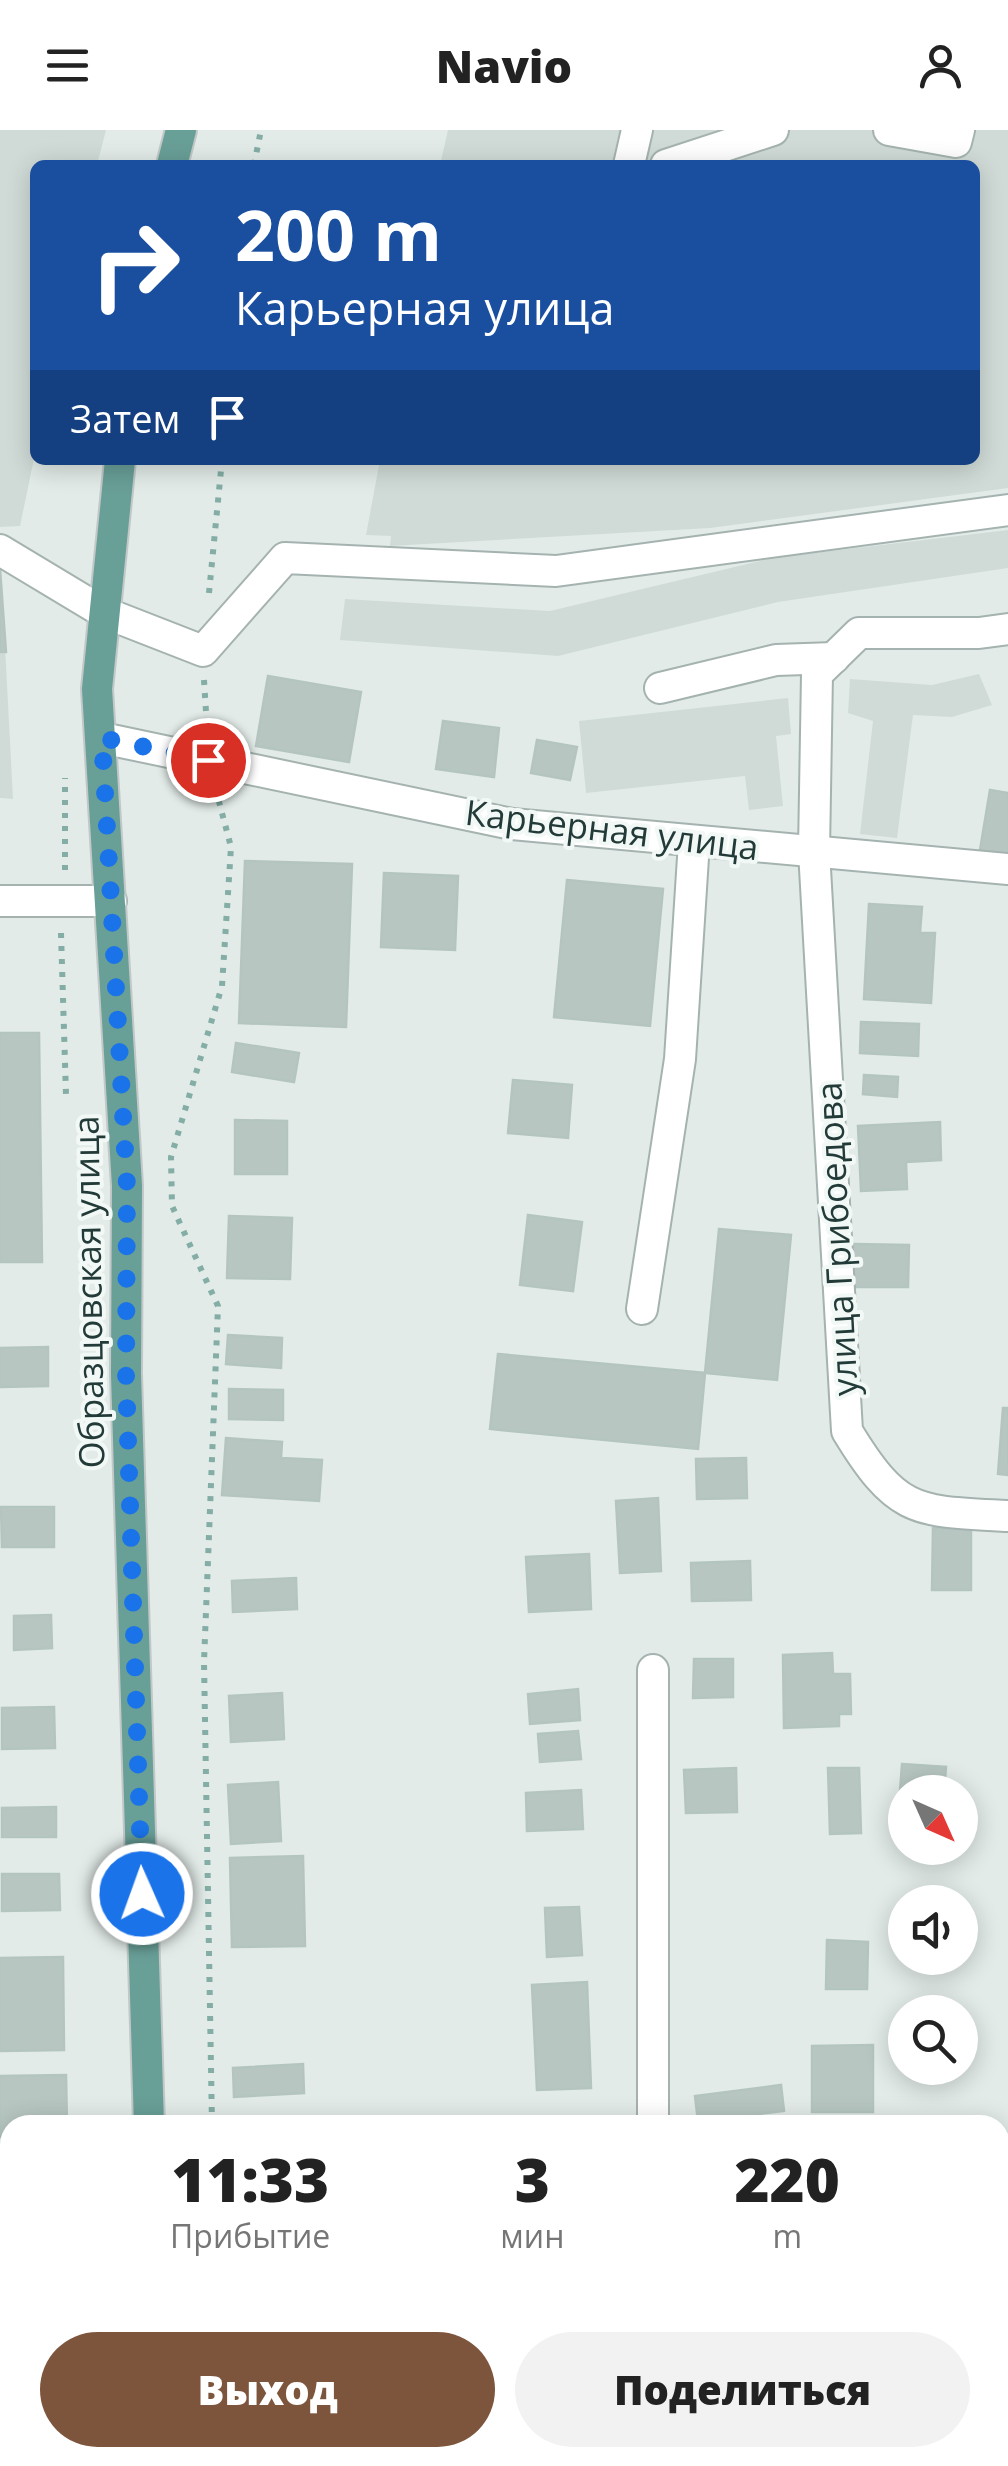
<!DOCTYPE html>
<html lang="ru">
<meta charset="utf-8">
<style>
:root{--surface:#fff;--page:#f2f2f2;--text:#222;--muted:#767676;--accent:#7d553d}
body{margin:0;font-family:"Open Sans",sans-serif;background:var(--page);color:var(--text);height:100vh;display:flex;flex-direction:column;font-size:38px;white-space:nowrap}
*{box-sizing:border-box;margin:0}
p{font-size:32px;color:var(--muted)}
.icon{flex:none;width:55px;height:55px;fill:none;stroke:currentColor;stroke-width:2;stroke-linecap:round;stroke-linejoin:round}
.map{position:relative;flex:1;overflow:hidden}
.details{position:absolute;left:0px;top:1985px;width:1010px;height:352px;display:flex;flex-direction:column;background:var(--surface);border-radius:30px 30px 0 0;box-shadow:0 5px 25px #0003}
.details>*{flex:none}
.banner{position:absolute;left:30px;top:30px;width:950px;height:305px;border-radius:15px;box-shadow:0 5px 25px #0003;background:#1a4fa0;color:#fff;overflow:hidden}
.needle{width:65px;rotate:135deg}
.tools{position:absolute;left:888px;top:1645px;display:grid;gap:20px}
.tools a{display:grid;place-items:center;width:90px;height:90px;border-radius:50%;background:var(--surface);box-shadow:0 5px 25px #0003;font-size:50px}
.pin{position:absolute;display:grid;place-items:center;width:85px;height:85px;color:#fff;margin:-42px;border:5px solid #fff;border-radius:50%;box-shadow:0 2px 10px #0007}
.me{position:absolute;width:110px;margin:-55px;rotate:358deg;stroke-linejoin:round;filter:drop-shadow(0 0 8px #0008)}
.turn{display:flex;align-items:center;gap:35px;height:210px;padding:0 40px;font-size:45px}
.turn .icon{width:130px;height:130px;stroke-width:2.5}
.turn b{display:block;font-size:70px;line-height:85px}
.then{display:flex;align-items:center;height:95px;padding:0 40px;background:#0003;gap:20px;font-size:38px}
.eta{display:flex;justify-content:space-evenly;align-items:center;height:170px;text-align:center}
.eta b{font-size:60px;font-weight:800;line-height:70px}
.action{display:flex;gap:20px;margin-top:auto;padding:20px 40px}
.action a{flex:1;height:115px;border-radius:60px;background:var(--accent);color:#fff;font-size:40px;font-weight:800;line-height:115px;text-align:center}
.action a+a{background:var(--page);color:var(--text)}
header{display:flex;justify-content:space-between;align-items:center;height:130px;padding:0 40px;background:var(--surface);font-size:45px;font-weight:800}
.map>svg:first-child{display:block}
.built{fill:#d0dbd7}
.building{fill:#b7c6c1;stroke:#b4c5c0;stroke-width:2.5}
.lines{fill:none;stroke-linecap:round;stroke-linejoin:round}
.minor-casing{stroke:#a5b3b0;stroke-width:34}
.major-casing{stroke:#c1c8c7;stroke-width:34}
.path{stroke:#83ada5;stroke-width:6;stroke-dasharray:5 8;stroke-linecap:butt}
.minor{stroke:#fff;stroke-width:30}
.major{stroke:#689f97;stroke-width:30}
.route{stroke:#1a73e8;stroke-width:18;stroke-dasharray:0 32.4}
.labels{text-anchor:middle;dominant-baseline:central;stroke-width:8;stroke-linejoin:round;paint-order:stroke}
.street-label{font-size:35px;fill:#233b38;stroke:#f2f8f6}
</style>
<header><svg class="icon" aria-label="menu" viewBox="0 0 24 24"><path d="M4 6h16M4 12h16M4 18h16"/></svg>Navio<svg class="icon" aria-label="person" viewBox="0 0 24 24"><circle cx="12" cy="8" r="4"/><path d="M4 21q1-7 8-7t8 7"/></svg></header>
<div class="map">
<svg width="1008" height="2336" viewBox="0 0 1008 2336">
<rect width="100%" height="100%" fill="#e2ebe8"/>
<g class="built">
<path d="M0,0h106l-9,35h-62v289l-15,72 -20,1z"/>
<path d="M448,0h560v358l-298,40 -320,18 1,-10 -25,-1 14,-75h595v-295h-535z"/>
<path d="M1008,400v38l-230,34 -220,54 -218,-16 5,-41 205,12 222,-53z"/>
<path d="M0,439h1l12,230 -13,-1z"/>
<path d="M979,544l13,31 -40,12 -39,-2 -16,123 -37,-4 13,-113 -25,-8 2,-34 82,6z"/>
<path d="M788,568l3,36 -15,2 7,70 -34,4 -4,-34 -159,17 -7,-72z"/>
</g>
<g class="building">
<path d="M0,439l6,83h-6z"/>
<path d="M268,546l93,16 -12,70 -93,-16z"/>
<path d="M443,591l56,7 -5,49 -58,-8z"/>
<path d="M537,610l40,7 -7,33 -39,-7z"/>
<path d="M990,660l18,3v61l-28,-4z"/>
<path d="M245,731l107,3 -6,163 -107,-4z"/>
<path d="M384,743l74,3 -3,74 -74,-3z"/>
<path d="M567,750l96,9 -13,137 -96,-9z"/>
<path d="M869,774l53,3 -2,26h15l-4,70 -67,-4z"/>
<path d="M861,892l58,2 -1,32 -58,-3z"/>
<path d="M0,903h39l3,229h-42z"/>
<path d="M236,913l63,10 -5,29 -62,-10z"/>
<path d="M864,945l34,2 -1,20 -34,-3z"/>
<path d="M513,950l59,5 -4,53 -60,-5z"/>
<path d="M235,990l52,1v53h-52z"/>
<path d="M940,992l1,38 -35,2 1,27 -46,2 -3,-65z"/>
<path d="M528,1085l54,7 -9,69 -53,-6z"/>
<path d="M229,1086l63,2 -2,61 -63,-1z"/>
<path d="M719,1099l72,6 -14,145 -72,-7z"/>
<path d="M854,1114l55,1 -1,42h-55z"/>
<path d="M228,1205l54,3 -1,30 -55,-4z"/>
<path d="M48,1217v39l-48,1v-39z"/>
<path d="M498,1224l207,19 -7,76 -208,-20z"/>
<path d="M229,1259l54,1v30l-54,-1z"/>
<path d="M1003,1278h5v67l-10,-1z"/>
<path d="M226,1308l56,4 -1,16 41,2 -3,41 -97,-6z"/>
<path d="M746,1328l1,40 -50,1 -1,-40z"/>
<path d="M658,1368l3,73 -41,2 -4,-72z"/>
<path d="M1,1377h53v40h-52z"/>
<path d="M933,1398l38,1v61h-39z"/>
<path d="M589,1424l2,55 -62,3 -3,-55z"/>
<path d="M750,1431l1,39 -59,1 -1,-38z"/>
<path d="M296,1448l1,31 -64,3 -1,-31z"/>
<path d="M51,1485l1,33 -38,2v-34z"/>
<path d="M832,1523l1,21h17l1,40h-12v12l-55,2 -1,-73z"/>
<path d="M694,1529h39v38l-40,1z"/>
<path d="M578,1559l2,31 -50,4 -2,-30z"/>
<path d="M282,1563l2,46 -53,3 -2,-46z"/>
<path d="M54,1577l1,41 -53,1v-41z"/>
<path d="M578,1601l3,28 -41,3 -2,-28z"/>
<path d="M902,1634l44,3 -2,25h-39v28l-7,-1z"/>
<path d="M736,1638l1,44 -51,1 -2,-43z"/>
<path d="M828,1638h31l2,65 -31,1z"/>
<path d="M278,1652l3,59 -50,3 -3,-59z"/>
<path d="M581,1660l2,39 -56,2 -1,-38z"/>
<path d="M56,1677v30h-54v-29z"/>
<path d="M303,1726l2,90 -73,1 -2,-89z"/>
<path d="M2,1744h57l1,36 -58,1z"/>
<path d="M579,1777l3,48 -35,2 -2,-49z"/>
<path d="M827,1810l41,2 -1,47h-41z"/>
<path d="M63,1827l1,93 -64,1v-93z"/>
<path d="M587,1852l4,106 -54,2 -5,-105z"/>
<path d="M873,1915v67h-61v-66z"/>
<path d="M303,1934l1,29 -70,4 -1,-29z"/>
<path d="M66,1945l1,50h-57v11l-10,1v-61z"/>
<path d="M781,1955l3,26 -86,10 -3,-25z"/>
<path d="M241,2328h97v6l-97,-2z"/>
<rect x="520" y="2328" width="85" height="8"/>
<path d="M915,2328h40l-1,8h-40z"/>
</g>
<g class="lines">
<g class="minor-casing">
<g id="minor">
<path d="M889,0l67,12 3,-12"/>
<path d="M629,35l8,-35"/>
<path d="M666,35l107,-35"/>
<path d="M0,420l103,62 100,39 82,-93 271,13 452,-61"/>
<path d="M1008,499l-29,4h-120l-42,41 -3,177 33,580c51,84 69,80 161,85"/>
<path d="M660,558l116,-28 58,-2"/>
<path d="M102,608l410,86 496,45"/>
<path d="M0,771h111"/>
<path d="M642,1179l38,-250 14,-217"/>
<path d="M653,1995v-455"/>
<path d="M0,2317l10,2"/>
<path d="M91,2328l68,7"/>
<path d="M652,2336v-8"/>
</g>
</g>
<g class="major-casing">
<g id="major">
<path d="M172,35l9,-35"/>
<path d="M120,330l-23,229 30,497 -1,188 23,751"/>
<path d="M159,2328v8"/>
</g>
</g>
<g class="path">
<path d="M254,35l7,-35"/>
<path d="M209,463l13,-133"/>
<path d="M204,550l3,48"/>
<path d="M65,740v-92"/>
<path d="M61,803l5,162"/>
<path d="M212,1995l-8,-463 14,-356 -46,-100 -1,-49 51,-171 9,-139 -14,-53"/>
<path d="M219,2328v8"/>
</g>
<use href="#minor" class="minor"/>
<use href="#major" class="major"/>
</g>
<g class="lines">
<path class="route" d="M142,1764l-16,-520 1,-188 -25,-448 106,22"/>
</g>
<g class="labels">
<g class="street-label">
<text transform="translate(612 699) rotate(7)">Карьерная улица</text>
<text transform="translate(836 1109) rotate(-93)">улица Грибоедова</text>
<text transform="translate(88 1162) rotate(-91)">Образцовская улица</text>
</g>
</g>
</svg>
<div class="tools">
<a><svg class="needle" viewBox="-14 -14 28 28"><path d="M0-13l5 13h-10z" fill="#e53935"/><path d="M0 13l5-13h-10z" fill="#767676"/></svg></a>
<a><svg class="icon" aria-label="sound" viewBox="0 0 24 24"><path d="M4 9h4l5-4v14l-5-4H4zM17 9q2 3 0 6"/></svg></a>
<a><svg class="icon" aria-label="search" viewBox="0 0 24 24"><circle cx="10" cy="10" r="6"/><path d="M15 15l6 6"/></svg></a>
</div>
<div class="pin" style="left:208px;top:630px;background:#d93025"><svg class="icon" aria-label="arrive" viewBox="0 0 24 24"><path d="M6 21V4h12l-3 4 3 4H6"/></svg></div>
<svg class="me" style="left:142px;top:1764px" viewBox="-20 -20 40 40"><circle r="17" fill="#1a73e8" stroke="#fff" stroke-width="3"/><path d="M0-11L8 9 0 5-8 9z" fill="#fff"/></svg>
<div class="banner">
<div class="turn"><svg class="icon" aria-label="right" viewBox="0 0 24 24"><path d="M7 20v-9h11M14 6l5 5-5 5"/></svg><div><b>200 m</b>Карьерная улица</div></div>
<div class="then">Затем<svg class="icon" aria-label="arrive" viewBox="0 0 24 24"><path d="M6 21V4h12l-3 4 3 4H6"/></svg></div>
</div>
<section class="details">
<div class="eta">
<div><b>11:33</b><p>Прибытие</p></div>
<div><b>3</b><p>мин</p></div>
<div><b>220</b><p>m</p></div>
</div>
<div class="action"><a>Выход</a><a>Поделиться</a></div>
</section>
</div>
